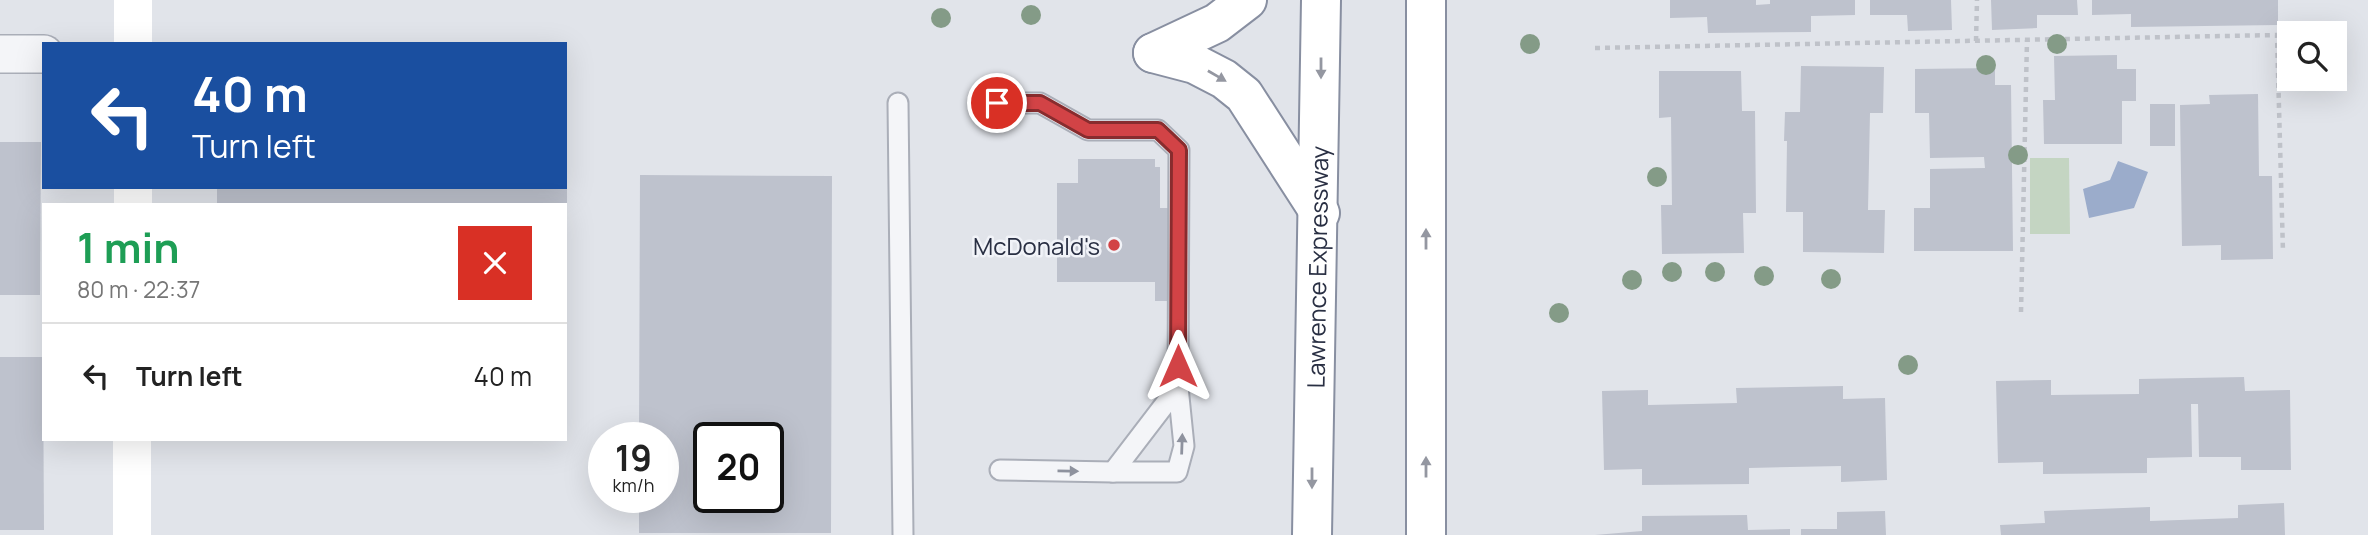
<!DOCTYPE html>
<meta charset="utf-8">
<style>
:root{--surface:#fff;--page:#f2f2f2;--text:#222;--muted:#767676;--line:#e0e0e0}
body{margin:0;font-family:Manrope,sans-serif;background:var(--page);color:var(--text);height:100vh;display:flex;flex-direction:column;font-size:26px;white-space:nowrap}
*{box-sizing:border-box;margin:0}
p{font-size:23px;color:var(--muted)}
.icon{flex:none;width:38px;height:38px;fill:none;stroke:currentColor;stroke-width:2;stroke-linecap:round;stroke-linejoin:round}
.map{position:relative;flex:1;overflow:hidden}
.sheet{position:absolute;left:42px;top:203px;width:525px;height:238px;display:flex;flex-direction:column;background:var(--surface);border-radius:0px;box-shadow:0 7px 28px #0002}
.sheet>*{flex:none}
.hud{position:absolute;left:42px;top:42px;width:525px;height:147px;border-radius:0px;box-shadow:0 7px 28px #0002;background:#1a4fa0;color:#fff;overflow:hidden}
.fabs{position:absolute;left:2277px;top:21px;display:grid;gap:14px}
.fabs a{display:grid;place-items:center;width:70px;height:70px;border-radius:0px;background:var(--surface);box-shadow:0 7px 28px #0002;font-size:35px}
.speed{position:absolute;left:588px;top:422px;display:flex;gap:14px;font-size:35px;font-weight:700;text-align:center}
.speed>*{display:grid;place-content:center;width:91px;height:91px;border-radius:50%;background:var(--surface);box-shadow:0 7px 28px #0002;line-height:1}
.speed small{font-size:18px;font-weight:400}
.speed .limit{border:4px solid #111;border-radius:10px;background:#fff;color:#111}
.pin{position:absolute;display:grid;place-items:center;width:60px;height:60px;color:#fff;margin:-30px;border:4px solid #fff;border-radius:50%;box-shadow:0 2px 7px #0007}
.me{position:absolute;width:77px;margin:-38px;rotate:0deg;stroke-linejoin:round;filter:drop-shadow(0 0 5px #0008)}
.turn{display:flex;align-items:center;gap:24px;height:147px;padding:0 35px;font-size:32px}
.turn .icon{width:91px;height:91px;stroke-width:2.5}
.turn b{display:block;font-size:49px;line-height:60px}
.round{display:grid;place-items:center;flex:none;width:74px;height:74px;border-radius:0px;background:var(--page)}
.headline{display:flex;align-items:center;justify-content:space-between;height:119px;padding:0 35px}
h1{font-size:42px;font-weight:700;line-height:52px;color:#1e9e55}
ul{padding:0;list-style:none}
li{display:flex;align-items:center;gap:21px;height:105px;padding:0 35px;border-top:2px solid var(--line)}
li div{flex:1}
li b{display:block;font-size:26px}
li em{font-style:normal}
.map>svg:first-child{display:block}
.green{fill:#c4d5c2}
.water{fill:#9baccb}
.building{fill:#bec2cd;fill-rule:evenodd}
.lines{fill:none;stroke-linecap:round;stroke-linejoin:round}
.lane-casing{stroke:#aaaeb8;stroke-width:23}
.street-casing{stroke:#aaaeb8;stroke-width:40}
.highway-casing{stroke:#888fa1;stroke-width:42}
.path{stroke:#bfc2c9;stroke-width:4.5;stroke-dasharray:5 5;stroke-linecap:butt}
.lane{stroke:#f4f5f8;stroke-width:19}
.street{stroke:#f4f5f8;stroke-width:37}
.secondary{stroke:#fff;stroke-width:38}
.highway{stroke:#fff;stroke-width:38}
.tree{fill:#849b87}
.oneway{fill:#9497a1}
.oneway2{fill:#8e929e}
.route-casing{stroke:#882c2e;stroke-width:18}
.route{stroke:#d24346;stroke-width:12}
.poi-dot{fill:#d24346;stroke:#f1f3f8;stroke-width:2.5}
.labels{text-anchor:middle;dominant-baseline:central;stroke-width:5;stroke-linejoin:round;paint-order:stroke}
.poi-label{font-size:24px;fill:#292f43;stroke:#f1f3f8;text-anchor:end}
.street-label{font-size:24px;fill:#292f43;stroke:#f1f3f8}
</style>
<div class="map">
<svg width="2368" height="535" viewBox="0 0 2368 535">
<rect width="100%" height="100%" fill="#e1e4ea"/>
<path class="green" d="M2030,158h39l1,76h-40z"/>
<path class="water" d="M2118,161l30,11 -14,36 -45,10 -6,-29 27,-9z"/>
<g class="building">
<path d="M1670,0h86v5l14,-1v-4h85v15l-44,1v16l-103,1 -1,-16 -37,1z"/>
<path d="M1870,0h81l1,30 -44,1 -1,-16h-37z"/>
<path d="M1991,0h86l1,15h-41v13l-45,2z"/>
<path d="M2092,0h186v25l-147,2v-13l-39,1z"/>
<path d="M2117,55v14h19v32h-14v43h-78l-1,-44h12l-1,-44z"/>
<path d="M1801,66l83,1 -1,46h-13l-2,97h17l-1,43 -81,-1v-40h-17l1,-71h-3l1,-29h15z"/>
<path d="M1995,68v17h16l2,166h-99v-43h16v-39l55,-1 -1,-11 -54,1 -1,-45h-14v-44z"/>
<path d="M1659,71h82l1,40h13l1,102h-13l1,40 -82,1 -1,-49h11l-1,-88 -12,1z"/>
<path d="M2258,94l1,82h13l1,83 -52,1v-15l-39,1 -2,-141 30,-1 -1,-9z"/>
<rect x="2150" y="104" width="25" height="42"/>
<path d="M0,142h41l-1,153h-40z"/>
<path d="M1078,159h77v8h5v41h11v93h-16v-19h-98v-99h21z"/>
<path d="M640,175l192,1 -1,357h-192v-36h24v-59h-24zM709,438h59v59h-59z"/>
<path d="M567,188v17h-350v-16z"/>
<path d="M0,357h43l1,173h-44z"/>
<path d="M2244,377l1,14 45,-1 1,80h-50v-13h-42l-1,-53h-7l1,53 -45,1v15l-104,1v-12l-45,1 -2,-82 55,-1v15l88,-1v-15z"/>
<path d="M1843,386v13l42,-1 2,82 -46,2v-16l-92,2v16l-107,1v-16l-38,1 -2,-79 46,-1v15l89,-2 -1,-15z"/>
<path d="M2284,503l1,32h-284l-1,-10 45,-2 -1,-12 106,-4v14l88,-3v-13z"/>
<path d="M1885,511l1,24h-85v-6h36v-17z"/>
<path d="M1747,515l1,15 42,-1v6h-195l47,-4v-15z"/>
</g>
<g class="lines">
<g class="lane-casing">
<g id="lane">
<path d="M898,103l5,432"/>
<path d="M997,103h43l48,27h70l21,20 -1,237 -65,85 -113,-2"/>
<path d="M1113,472h64l7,-26 -6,-59"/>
</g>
</g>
<g class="street-casing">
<path id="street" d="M0,54h44"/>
</g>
<g class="highway-casing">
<g id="highway">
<path d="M1153,53l42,11 29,15 20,16 76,118"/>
<path d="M1153,53l64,-30 30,-23"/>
<path id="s1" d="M1312,535l9,-535"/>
<path d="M1426,535v-535"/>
</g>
</g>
<g class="path">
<path d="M1976,41l1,-41"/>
<path d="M1595,48l682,-13 6,217"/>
<path d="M2021,312l6,-272"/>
</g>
<use href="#lane" class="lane"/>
<use href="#street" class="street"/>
<g class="secondary">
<path d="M133,0v44"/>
<path d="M133,187v18"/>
<path d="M132,439v96"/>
</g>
<use href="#highway" class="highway"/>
</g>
<g class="tree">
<circle cx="1031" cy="15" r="10"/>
<circle cx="941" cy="18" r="10"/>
<circle cx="1530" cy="44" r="10"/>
<circle cx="2057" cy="44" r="10"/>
<circle cx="1986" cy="65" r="10"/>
<circle cx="2018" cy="155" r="10"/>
<circle cx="1657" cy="177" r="10"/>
<circle cx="1672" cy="272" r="10"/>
<circle cx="1715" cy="272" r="10"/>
<circle cx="1764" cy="276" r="10"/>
<circle cx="1831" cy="279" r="10"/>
<circle cx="1632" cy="280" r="10"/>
<circle cx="1559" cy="313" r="10"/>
<circle cx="1908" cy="365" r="10"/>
</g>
<defs><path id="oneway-solid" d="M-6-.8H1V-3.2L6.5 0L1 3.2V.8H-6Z" transform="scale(1.75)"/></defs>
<g class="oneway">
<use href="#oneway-solid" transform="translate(1321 68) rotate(90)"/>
<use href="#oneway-solid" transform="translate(1217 76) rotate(30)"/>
<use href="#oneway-solid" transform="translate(1426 239) rotate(-90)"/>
<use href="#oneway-solid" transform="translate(1426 467) rotate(-90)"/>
<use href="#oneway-solid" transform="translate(1312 478) rotate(90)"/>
</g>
<g class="oneway2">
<use href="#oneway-solid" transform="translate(1182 444) rotate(-88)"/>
<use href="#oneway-solid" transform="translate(1068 471) rotate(1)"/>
</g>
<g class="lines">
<g class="route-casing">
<path id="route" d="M997,103h43l48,27h70l21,20 -1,216"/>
</g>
<use href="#route" class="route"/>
</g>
<circle class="poi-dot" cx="1114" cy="245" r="7"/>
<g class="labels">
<g class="poi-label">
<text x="1100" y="245">McDonald's</text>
</g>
<g class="street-label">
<text stroke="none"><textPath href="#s1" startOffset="268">Lawrence Expressway</textPath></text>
</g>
</g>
</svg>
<div class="fabs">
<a><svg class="icon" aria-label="search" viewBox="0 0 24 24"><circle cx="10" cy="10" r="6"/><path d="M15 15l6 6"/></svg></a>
</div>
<div class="speed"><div>19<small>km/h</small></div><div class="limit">20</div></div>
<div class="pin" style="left:997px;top:103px;background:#d93025"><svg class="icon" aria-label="arrive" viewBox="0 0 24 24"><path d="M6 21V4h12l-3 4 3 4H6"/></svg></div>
<svg class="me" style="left:1178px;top:366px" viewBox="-20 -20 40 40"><path d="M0-17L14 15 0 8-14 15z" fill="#d24346" stroke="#fff" stroke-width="4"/></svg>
<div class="hud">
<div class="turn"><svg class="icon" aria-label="left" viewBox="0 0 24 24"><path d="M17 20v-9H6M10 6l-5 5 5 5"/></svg><div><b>40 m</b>Turn left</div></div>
</div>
<section class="sheet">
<div class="headline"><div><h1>1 min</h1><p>80 m · 22:37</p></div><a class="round" style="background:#d93025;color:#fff"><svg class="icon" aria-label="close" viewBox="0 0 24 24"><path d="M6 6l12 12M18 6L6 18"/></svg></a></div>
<ul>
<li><svg class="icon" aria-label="left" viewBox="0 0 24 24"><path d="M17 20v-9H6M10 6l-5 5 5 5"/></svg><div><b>Turn left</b></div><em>40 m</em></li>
</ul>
</section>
</div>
